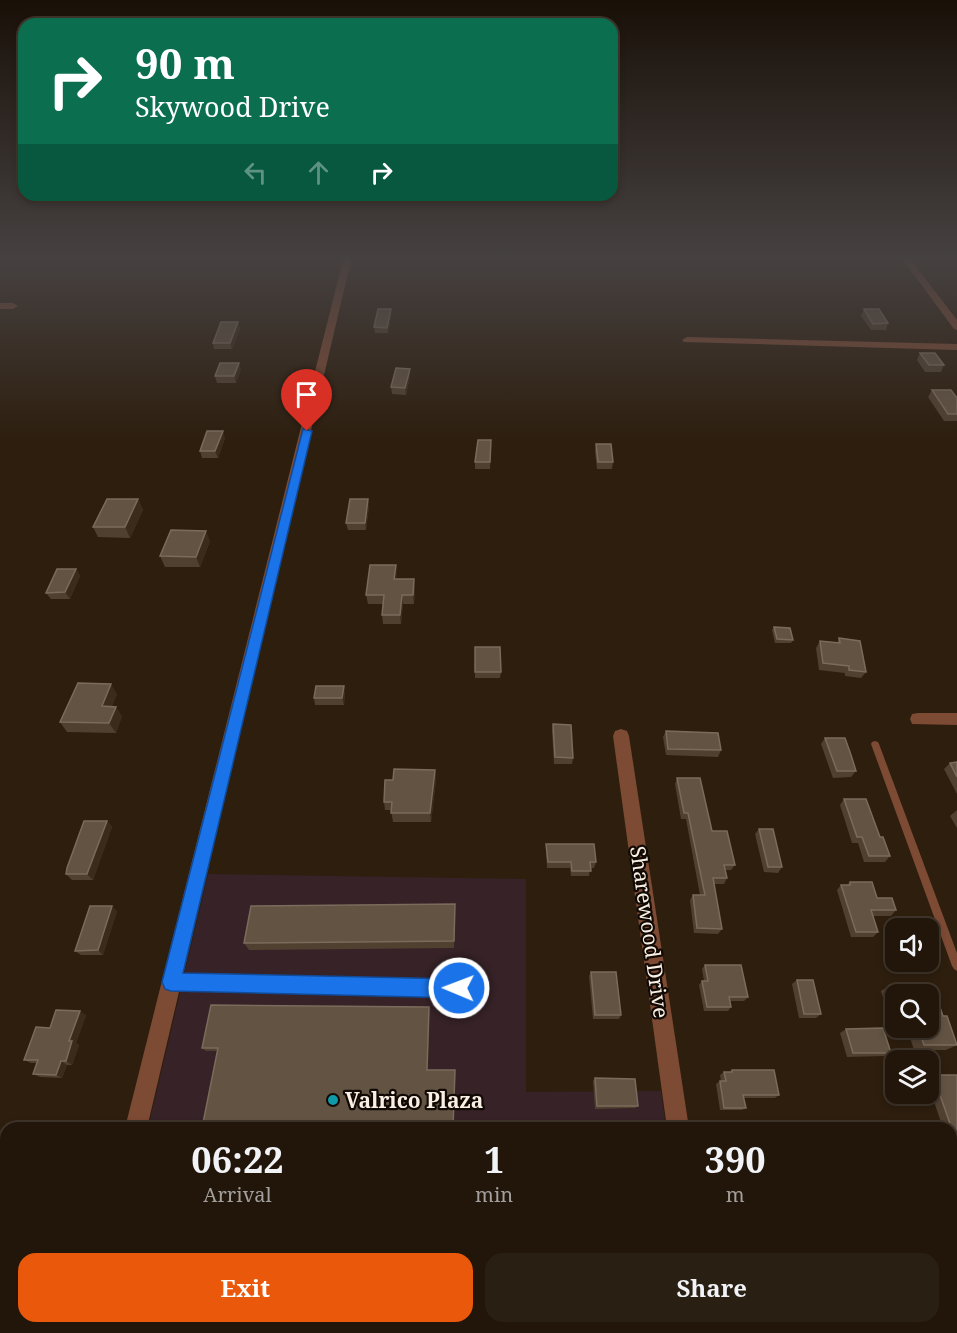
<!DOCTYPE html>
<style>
:root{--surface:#22160a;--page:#2a1f13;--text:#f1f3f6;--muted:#a29f9c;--line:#3f352b;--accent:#ea580c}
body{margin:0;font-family:"Noto Serif",serif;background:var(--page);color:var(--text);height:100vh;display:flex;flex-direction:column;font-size:22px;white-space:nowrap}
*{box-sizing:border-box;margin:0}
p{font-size:20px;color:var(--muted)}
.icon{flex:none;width:33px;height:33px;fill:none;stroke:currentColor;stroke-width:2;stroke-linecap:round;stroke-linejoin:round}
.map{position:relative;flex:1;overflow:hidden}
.panel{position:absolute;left:0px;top:1122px;width:957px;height:212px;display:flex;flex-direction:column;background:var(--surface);border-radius:18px 18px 0 0;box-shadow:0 3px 9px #0003,0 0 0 2px var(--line)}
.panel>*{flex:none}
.hud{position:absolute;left:18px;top:18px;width:600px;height:183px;border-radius:18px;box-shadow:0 3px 9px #0003,0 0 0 2px var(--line);background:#0b6e4f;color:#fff;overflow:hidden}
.tools{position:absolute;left:885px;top:918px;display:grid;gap:12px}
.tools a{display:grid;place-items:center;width:54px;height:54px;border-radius:12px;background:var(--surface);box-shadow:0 3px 9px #0003,0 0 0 2px var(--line);font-size:30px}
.pin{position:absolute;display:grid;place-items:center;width:51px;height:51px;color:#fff;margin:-62px -26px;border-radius:50% 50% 50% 0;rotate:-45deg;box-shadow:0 0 6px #0007}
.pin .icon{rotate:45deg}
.me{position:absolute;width:66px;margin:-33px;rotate:271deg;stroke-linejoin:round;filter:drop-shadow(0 0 4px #0008)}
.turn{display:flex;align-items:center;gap:21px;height:126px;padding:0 18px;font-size:27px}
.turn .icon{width:78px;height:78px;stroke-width:2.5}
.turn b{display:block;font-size:42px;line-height:51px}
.lanes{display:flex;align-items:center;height:57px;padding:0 18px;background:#0003;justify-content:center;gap:30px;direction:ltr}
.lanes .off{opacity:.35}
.eta{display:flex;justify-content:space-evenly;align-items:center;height:102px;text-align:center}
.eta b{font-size:36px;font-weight:700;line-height:42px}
.action{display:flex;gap:12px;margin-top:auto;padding:12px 18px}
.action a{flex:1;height:69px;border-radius:18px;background:var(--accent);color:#fff;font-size:24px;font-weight:700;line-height:69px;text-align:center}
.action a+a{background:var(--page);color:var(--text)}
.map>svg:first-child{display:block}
.commercial{fill:#362227}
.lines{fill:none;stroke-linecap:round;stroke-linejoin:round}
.lane{fill:#7d4a34;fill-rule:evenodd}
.street{fill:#7d4a34;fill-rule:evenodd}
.wall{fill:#504030}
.shaded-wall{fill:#3a2b1a}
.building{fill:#625343;stroke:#7a6b5c;stroke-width:1.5}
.route{fill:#1a73e8;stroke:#114b97;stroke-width:1.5}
.culture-dot{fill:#0f9aa8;stroke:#100904;stroke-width:2}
.labels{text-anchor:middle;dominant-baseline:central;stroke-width:4.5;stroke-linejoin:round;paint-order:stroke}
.near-street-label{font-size:21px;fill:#faefe4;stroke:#100904}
.near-poi-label{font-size:21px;font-weight:bold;fill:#faefe4;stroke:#100904;text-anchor:start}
</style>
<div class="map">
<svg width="957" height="1333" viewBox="0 0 957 1333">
<rect width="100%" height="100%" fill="#2d1e0e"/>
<g class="commercial">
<path d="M208,874l318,5v213l135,-1 5,37h-518z"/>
<path d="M101,1328h593v5h-594z"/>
</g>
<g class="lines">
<g class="lane">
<path d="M875,741l3,1 1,2 78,209v18l-3,-2 -2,-3 -81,-222 1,-2z"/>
<path d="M173,977l286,6 4,1 1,4 -1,4 -4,1 -286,-6 -4,-1 -1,-4 1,-4z"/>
<path d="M290,1328h12l-1,5h-12z"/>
</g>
<g class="street">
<path d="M344,256h8l-205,872h-22z"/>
<path d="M900,256h8l49,64v10l-3,-1z"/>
<path d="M0,303h13l5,3 -5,3h-13z"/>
<path d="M687,337l270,7v6l-273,-8 -2,-2z"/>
<path d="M918,713h39v12l-45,-1 -2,-5 2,-5z"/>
<path d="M621,729l6,2 2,5 60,392h-22l-54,-392 2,-5z"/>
<path d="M74,1328h26l-1,5h-26z"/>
<path d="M694,1328h26l1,5h-26z"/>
</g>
</g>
<g class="wall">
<path d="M391,309v6l-3,18h-13l-1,-6z"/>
<path d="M864,309l24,14 -2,7h-15l-10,-14z"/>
<path d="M240,329l-8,20h-18l-1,-6z"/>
<path d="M920,353l24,12 -3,7h-16l-8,-12z"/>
<path d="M241,369l-5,14h-19l-2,-7z"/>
<path d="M410,376l-4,19 -14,-1 -1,-7z"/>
<path d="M932,390l25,8v23h-13l-16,-24z"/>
<path d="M225,438l-7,20h-16l-2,-7z"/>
<path d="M491,440l-1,29h-15v-7z"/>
<path d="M596,444l17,18 -1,7h-15l-2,-18z"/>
<path d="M138,499l5,11 -13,28 -32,-1 -5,-10z"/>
<path d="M369,506l-3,24h-18l-2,-7z"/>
<path d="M210,541l-10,26h-35l-5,-11z"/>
<path d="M396,565v14l19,9 -1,16h-11l-2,20h-18l-1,-9 1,-11h-15l-2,-9z"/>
<path d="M76,569l4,7 -10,23h-19l-5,-6z"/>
<path d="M774,627l19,13 -2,3h-16l-3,-13z"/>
<path d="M839,638l27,34 -5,6 -16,-2v-3l-26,-3 -3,-22 4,-7 17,2z"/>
<path d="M475,647l26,25 -1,6h-25z"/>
<path d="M345,692l-1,13h-29l-1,-7z"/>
<path d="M117,694l-5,12 10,10 -6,17 -49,-1 -7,-10z"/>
<path d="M553,724l20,34 -1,6h-18l-2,-33z"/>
<path d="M666,731l55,19 -3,7 -52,-2 -3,-18z"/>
<path d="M825,738l31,33 -5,6 -18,1 -12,-34z"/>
<path d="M957,762v32l-13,-25 6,-6z"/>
<path d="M435,770l1,10 -5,42h-38l-2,-12h-6l-1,-8 9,-22z"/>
<path d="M677,778l58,87 -4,5h-6l2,8 -3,6h-10l8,45 -4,5 -24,-1 -4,-33 3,-5h7l-14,-76h-5l-6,-35z"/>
<path d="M844,799l36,38 10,19 -5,6h-21l-6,-19h-6l-12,-38z"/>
<path d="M957,810v18l-7,-12z"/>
<path d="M107,821l5,6 -19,53h-21l-6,-6z"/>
<path d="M759,829l23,38 -4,6 -14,-1 -9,-38z"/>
<path d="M546,844l50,18 -2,6h-4l-1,8h-18l-1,-8h-23l-1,-18z"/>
<path d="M850,882l46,28 -5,6h-18l5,16 -5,5h-22l-14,-47 4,-5h6z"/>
<path d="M455,904l-1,44 -205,2 -5,-7z"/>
<path d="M117,911l-14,44h-22l-6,-4z"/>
<path d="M705,965l43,32 -4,4h-14l1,6 -3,4h-24l-5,-26 3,-4h2l-2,-12z"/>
<path d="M591,972l30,43 -2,4h-26l-4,-43z"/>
<path d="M797,980l24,34 -5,4h-17l-7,-34z"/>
<path d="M890,985l53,31 14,29 -11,5h-32l-7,-22h21l-32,-34v32h-4l-11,-35z"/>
<path d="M430,1010l-213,41h-11l-4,-3z"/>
<path d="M86,1015l-10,28 3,2 -7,20h-5l-5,13 -22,-1 -7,-3 4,-11h-6l-7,-3 26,-32z"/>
<path d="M846,1029l45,24 -6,3 -38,1 -7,-24z"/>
<path d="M732,1070l47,25 -4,3h-31l2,10 -4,2h-22l-4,-26 4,-3h1l-1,-6 4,-3h6z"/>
<path d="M933,1075h24v63h-6v-10h-8l-15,-44v-7z"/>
<path d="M595,1078l43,28 -3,2 -40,1 -2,-28z"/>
</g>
<g class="shaded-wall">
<path d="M391,309v6l-3,18 -1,-5z"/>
<path d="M238,322l2,7 -8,20 -2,-6z"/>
<path d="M239,363l2,6 -5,14 -2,-7z"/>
<path d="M410,369v7l-4,19 -1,-7z"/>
<path d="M223,431l2,7 -7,20 -3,-7z"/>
<path d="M138,499l5,11 -13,28 -5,-11z"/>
<path d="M368,499l1,7 -3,24 -1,-7z"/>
<path d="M206,531l4,10 -10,26 -4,-10z"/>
<path d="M396,565l1,9 -2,14 -1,-9z"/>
<path d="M76,569l4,7 -10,23 -5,-7z"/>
<path d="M414,579l1,9 -1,16 -1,-9z"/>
<path d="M402,595l1,9 -2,20 -1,-9z"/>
<path d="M111,684l6,10 -9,22 -6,-10z"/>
<path d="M344,686l1,6 -1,13 -2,-7z"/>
<path d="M116,707l6,9 -6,17 -7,-10z"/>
<path d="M435,770l1,10 -5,42 -1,-9z"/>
<path d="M107,821l5,6 -19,53 -6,-6z"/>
<path d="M112,906l5,5 -14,44 -5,-5z"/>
<path d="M429,1007l1,3 -2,63 -1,-3z"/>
<path d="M80,1011l6,4 -10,28 3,2 -7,20 -6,-4 3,-20z"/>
<path d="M61,1061l6,4 -5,13 -6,-3z"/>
</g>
<g class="building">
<path d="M378,309h13l-4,19 -13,-1z"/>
<path d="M864,309h15l9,14 -15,1z"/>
<path d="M221,322h17l-8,21h-17z"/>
<path d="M920,353h15l9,12h-15z"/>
<path d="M220,363h19l-5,13h-19z"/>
<path d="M396,368l14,1 -5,19 -14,-1z"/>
<path d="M932,390h19l6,8v16h-9z"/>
<path d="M207,431h16l-8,20h-15z"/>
<path d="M478,440h13l-1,22h-15z"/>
<path d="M596,444h15l2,18h-15z"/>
<path d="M107,499h31l-13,28h-32z"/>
<path d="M350,499h18l-3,24h-19z"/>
<path d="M171,530l35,1 -10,26 -36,-1z"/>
<path d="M370,565h26l-2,14h20l-1,16h-11l-2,20h-18l2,-20h-18z"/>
<path d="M57,569h19l-11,23 -19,1z"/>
<path d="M774,627l16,1 3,12 -16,-1z"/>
<path d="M839,638l21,3 6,31 -17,-2v-4l-26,-3 -3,-22 20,2z"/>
<path d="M475,647h25l1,25h-26z"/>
<path d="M78,683l33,1 -9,22 14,1 -7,16 -49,-1z"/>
<path d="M316,686h28l-2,12h-28z"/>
<path d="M553,724l18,1 2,33 -18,-1z"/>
<path d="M666,731l52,2 3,17 -53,-1z"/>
<path d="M825,738h20l6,17 5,16h-19z"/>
<path d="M957,762v15l-7,-14z"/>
<path d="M394,769l41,1 -5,43h-39l1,-11h-8l1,-22h8z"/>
<path d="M677,778h23l12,53h15l8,34h-11l3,13h-14l9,51 -25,-1 -4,-33h12l-17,-82h-4z"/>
<path d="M844,799h22l14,38h3l7,19h-21l-7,-19h-5z"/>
<path d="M84,821h23l-20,53h-21l1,-6z"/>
<path d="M759,829h14l9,38h-14z"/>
<path d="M546,844h48l2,18h-6l1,9h-19l-1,-9h-23z"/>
<path d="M850,882h22l5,16h15l4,12h-25l7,22h-22l-15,-47h9z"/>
<path d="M455,904l-1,37 -210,2 7,-37z"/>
<path d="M90,906h22l-14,44 -23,1z"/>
<path d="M705,965h36l7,32h-19l2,10h-24l-5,-26h6z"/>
<path d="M591,972h25l5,43h-26z"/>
<path d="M797,980h16l8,34h-17z"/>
<path d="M890,985h42l11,31h4l10,29h-33l-6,-17h10v-34h-32v7z"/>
<path d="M211,1005l218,2 -2,63h28l-2,58h-251l16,-80h-16z"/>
<path d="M56,1010l24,1 -11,30h3l-6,20h-5l-5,14 -23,-1 5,-14h-14l12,-33 14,1z"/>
<path d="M883,1028l8,25h-38l-7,-24z"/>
<path d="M732,1070h42l5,25h-36l3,13h-22l-4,-27h6l-2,-9h8z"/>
<path d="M933,1075h24v60h-3z"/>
<path d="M595,1078l40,1 3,27h-41z"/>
<rect x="951" y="1245" width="6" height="42"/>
</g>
<linearGradient id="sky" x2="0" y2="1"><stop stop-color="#191008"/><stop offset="0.58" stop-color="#464141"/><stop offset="1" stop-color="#464141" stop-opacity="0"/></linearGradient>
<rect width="957" height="443" fill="url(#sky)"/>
<path class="route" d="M303,429l9,2 -129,542 276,6 7,3 3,6 -3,7 -7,3 -288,-7 -6,-2 -3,-7z"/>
<circle class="culture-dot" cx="333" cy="1100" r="6"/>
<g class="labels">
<g class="near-street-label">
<text transform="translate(650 932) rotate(82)">Sharewood Drive</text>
</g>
<g class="near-poi-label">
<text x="345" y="1100">Valrico Plaza</text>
</g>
</g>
</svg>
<div class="tools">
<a><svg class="icon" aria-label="sound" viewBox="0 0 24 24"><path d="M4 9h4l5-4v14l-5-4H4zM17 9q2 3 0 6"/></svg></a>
<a><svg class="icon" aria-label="search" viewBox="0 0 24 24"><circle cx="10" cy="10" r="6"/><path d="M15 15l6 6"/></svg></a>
<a><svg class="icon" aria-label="layers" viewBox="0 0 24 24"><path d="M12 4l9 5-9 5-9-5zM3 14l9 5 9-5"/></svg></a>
</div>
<div class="pin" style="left:307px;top:431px;background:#d93025"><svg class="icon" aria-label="arrive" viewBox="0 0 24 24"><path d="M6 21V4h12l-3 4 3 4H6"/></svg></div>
<svg class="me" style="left:459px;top:988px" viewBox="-20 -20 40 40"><circle r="17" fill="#1a73e8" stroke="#fff" stroke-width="3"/><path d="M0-11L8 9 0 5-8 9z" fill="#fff"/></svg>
<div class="hud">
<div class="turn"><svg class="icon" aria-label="right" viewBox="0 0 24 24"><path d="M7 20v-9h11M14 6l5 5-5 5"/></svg><div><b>90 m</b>Skywood Drive</div></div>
<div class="lanes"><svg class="icon off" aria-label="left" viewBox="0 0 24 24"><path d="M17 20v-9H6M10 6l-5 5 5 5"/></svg><svg class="icon off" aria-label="ahead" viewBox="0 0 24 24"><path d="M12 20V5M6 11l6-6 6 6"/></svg><svg class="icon" aria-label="right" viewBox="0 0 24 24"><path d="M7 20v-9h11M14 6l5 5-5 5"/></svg></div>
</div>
<section class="panel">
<div class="eta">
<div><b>06:22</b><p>Arrival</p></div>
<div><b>1</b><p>min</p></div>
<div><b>390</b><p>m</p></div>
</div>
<div class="action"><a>Exit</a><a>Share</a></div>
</section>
</div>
